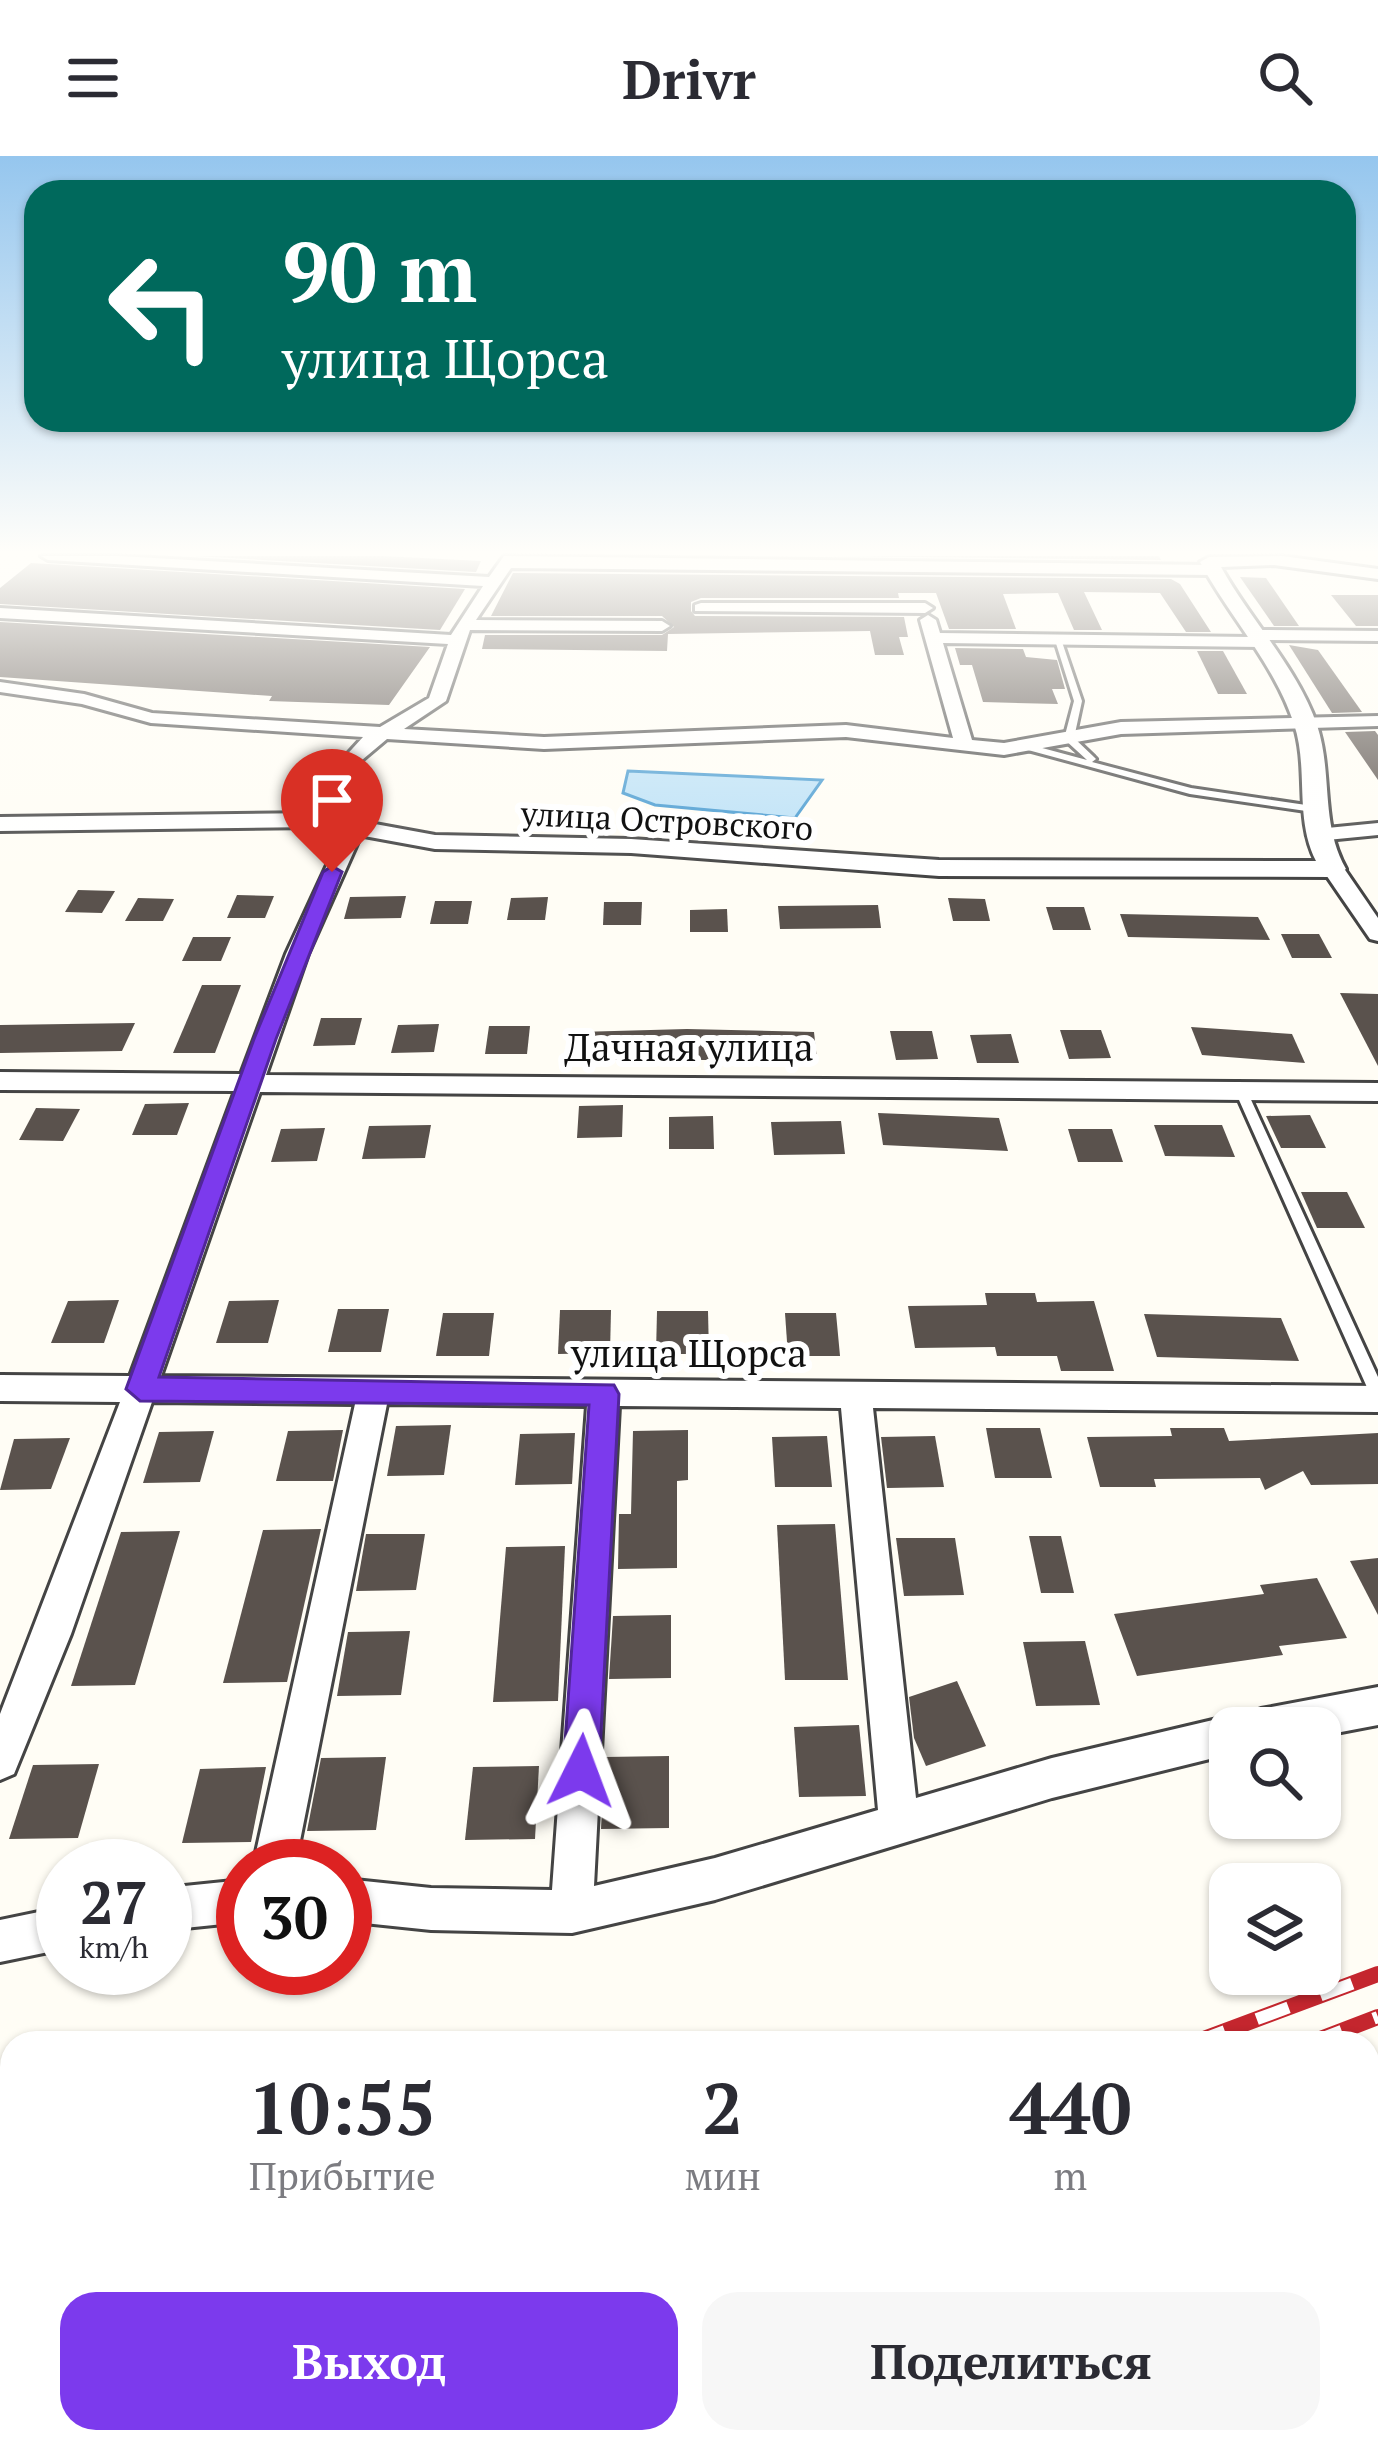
<!DOCTYPE html>
<html lang="ru">
<meta charset="utf-8">
<style>
:root{--surface:#fff;--page:#f7f7f7;--text:#2b2b33;--muted:#7c7c81;--accent:#7c3aed}
body{margin:0;font-family:"PT Serif",serif;background:var(--page);color:var(--text);height:100vh;display:flex;flex-direction:column;font-size:45px;white-space:nowrap}
*{box-sizing:border-box;margin:0}
p{font-size:39px;color:var(--muted)}
.icon{flex:none;width:66px;height:66px;fill:none;stroke:currentColor;stroke-width:2;stroke-linecap:round;stroke-linejoin:round}
.map{position:relative;flex:1;overflow:hidden}
.sheet{position:absolute;left:0px;top:1875px;width:1380px;height:423px;display:flex;flex-direction:column;background:var(--surface);border-radius:36px 36px 0 0;box-shadow:0 3px 9px #0004}
.sheet>*{flex:none}
.guide{position:absolute;left:24px;top:24px;width:1332px;height:252px;border-radius:36px;box-shadow:0 3px 9px #0004;background:#00695c;color:#fff;overflow:hidden}
.tools{position:absolute;left:1209px;top:1551px;display:grid;gap:24px}
.tools a{display:grid;place-items:center;width:132px;height:132px;border-radius:24px;background:var(--surface);box-shadow:0 3px 9px #0004;font-size:60px}
.speed{position:absolute;left:36px;top:1683px;display:flex;gap:24px;font-size:60px;font-weight:700;text-align:center}
.speed>*{display:grid;place-content:center;width:156px;height:156px;border-radius:50%;background:var(--surface);box-shadow:0 3px 9px #0004;line-height:1}
.speed small{font-size:30px;font-weight:400}
.speed .limit{border:18px solid #d22;background:#fff;color:#111}
.pin{position:absolute;display:grid;place-items:center;width:102px;height:102px;color:#fff;margin:-123px -51px;border-radius:50% 50% 50% 0;rotate:-45deg;box-shadow:0 0 12px #0007}
.pin .icon{rotate:45deg}
.me{position:absolute;width:132px;margin:-66px;rotate:3deg;stroke-linejoin:round;filter:drop-shadow(0 0 9px #0008)}
.turn{display:flex;align-items:center;gap:42px;height:252px;padding:0 60px;font-size:54px}
.turn .icon{width:156px;height:156px;stroke-width:2.5}
.turn b{display:block;font-size:84px;line-height:102px}
.eta{display:flex;justify-content:space-evenly;align-items:center;height:204px;text-align:center}
.eta b{font-size:72px;font-weight:700;line-height:84px}
.button{display:flex;gap:24px;margin-top:auto;padding:24px 60px}
.button a{flex:1;height:138px;border-radius:36px;background:var(--accent);color:#fff;font-size:48px;font-weight:700;line-height:138px;text-align:center}
.button a+a{background:var(--page);color:var(--text)}
header{display:flex;justify-content:space-between;align-items:center;height:156px;padding:0 60px;background:var(--surface);font-size:54px;font-weight:700}
.map>svg:first-child{display:block}
.water{fill:#b9e0f7;stroke:#3f96cf;stroke-width:3}
.building{fill:#5a524d}
.lines{fill:none;stroke-linecap:round;stroke-linejoin:round}
.service-casing{stroke:#444;stroke-width:6}
.minor-casing{stroke:#444;stroke-width:6}
.tertiary-casing{stroke:#444;stroke-width:6}
.service{fill:#fff;fill-rule:evenodd}
.minor{fill:#fff;fill-rule:evenodd}
.tertiary{fill:#fff;fill-rule:evenodd}
.rail-casing{stroke:#c4262e;stroke-width:16}
.rail{stroke:#fff;stroke-width:12;stroke-dasharray:34;stroke-linecap:butt}
.route{fill:#7c3aed;stroke:#51269a;stroke-width:3}
.labels{text-anchor:middle;dominant-baseline:central;stroke-width:12;stroke-linejoin:round;paint-order:stroke}
.far-street-label{font-size:33px;fill:#111;stroke:#fff}
.street-label{font-size:39px;fill:#111;stroke:#fff}
</style>
<header><svg class="icon" aria-label="menu" viewBox="0 0 24 24"><path d="M4 6h16M4 12h16M4 18h16"/></svg>Drivr<svg class="icon" aria-label="search" viewBox="0 0 24 24"><circle cx="10" cy="10" r="6"/><path d="M15 15l6 6"/></svg></header>
<div class="map">
<svg width="1378" height="2297" viewBox="0 0 1378 2297">
<rect width="100%" height="100%" fill="#fffdf5"/>
<path class="water" d="M628,615l194,9 -27,38 -140,-13 -32,-12z"/>
<g class="building">
<path d="M193,400h191l97,5 -5,11z"/>
<path d="M833,400h326l2,4z"/>
<path d="M31,407l17,1 417,25 -25,41 -440,-26v-16z"/>
<path d="M513,417l658,6 9,5 31,48h-25l-26,-39 -76,-1 18,38h-28l-16,-37 -55,1 13,35h-67l-13,-36h-38l1,5h-198l-10,4v9l4,5 209,1 4,20h-9l5,18h-29l-5,-24 -202,3 -1,17 -185,-2 3,-14h177l12,-8 -12,-11h-171z"/>
<path d="M1240,421l26,1 33,48h-25z"/>
<path d="M1331,439h47v31h-22z"/>
<path d="M0,466l430,25 -41,58 -91,-3 -29,-1 3,-5 -272,-19z"/>
<path d="M1289,489l29,5 44,62 -30,1z"/>
<path d="M955,492l68,1 3,8 31,3 8,29h-13l6,15 -75,-2 -11,-37h-12z"/>
<path d="M1197,495h26l24,43h-29z"/>
<path d="M1375,575l3,4v45l-33,-48z"/>
<path d="M78,734l37,1 -13,22 -37,-1z"/>
<path d="M237,739l37,1 -9,22h-38z"/>
<path d="M406,740l-5,22 -57,1 6,-22z"/>
<path d="M548,741l-3,23h-38l4,-22z"/>
<path d="M138,742l36,1 -11,22h-38z"/>
<path d="M948,742l37,1 5,22h-37z"/>
<path d="M435,745h37l-4,23h-38z"/>
<path d="M604,746h38l-1,23h-38z"/>
<path d="M878,749l3,23 -101,1 -2,-23z"/>
<path d="M1046,751h38l7,23h-38z"/>
<path d="M727,753l1,23h-38v-22z"/>
<path d="M1120,758l138,3 12,23 -142,-3z"/>
<path d="M1281,778h38l13,24h-40z"/>
<path d="M193,781h38l-10,24h-39z"/>
<path d="M202,829h39l-26,68h-42z"/>
<path d="M1340,837l38,1v72z"/>
<path d="M321,862h41l-7,27 -42,1z"/>
<path d="M135,867l-13,28 -122,2v-28z"/>
<path d="M439,868l-5,28 -43,1 7,-28z"/>
<path d="M489,870h41l-3,28h-42z"/>
<path d="M1191,871l101,7 13,29 -103,-8z"/>
<path d="M687,873l127,3 3,28h-241l2,-28z"/>
<path d="M1060,874h41l10,28 -42,1z"/>
<path d="M890,875h42l6,28 -42,1z"/>
<path d="M1011,878l8,29h-42l-7,-28z"/>
<path d="M189,947l-12,32h-45l13,-31z"/>
<path d="M623,949l-1,32 -45,1 2,-32z"/>
<path d="M36,952l44,1 -17,32 -44,-1z"/>
<path d="M878,957l121,5 9,33 -125,-6z"/>
<path d="M1310,959l16,33h-45l-15,-32z"/>
<path d="M713,960l1,33h-45v-32z"/>
<path d="M841,965l4,33 -71,1 -3,-33z"/>
<path d="M431,969l-6,33 -63,1 7,-33z"/>
<path d="M1154,969h68l13,32 -70,-1z"/>
<path d="M325,972l-8,33 -46,1 10,-33z"/>
<path d="M1068,973h44l11,33h-45z"/>
<path d="M1301,1036h46l18,36h-48z"/>
<path d="M985,1137h50l2,9 57,-1 20,70h-53l-4,-15h-60l-2,-9 -80,1 -7,-42 79,-1z"/>
<path d="M119,1144l-15,43h-53l17,-42z"/>
<path d="M279,1144l-11,43h-52l13,-42z"/>
<path d="M338,1153h51l-8,43h-53z"/>
<path d="M560,1154h51l-1,43 -52,1z"/>
<path d="M657,1155h51l1,43h-53z"/>
<path d="M443,1157h51l-5,43h-53z"/>
<path d="M785,1157h51l4,43h-52z"/>
<path d="M1144,1158l137,4 18,43 -142,-4z"/>
<path d="M451,1269l-7,50 -57,1 9,-50z"/>
<path d="M986,1272h54l12,50h-57z"/>
<path d="M1170,1272h54l5,13 149,-8v51l-67,1 -8,-14 -38,19 -5,-12 -106,1 2,8h-56l-13,-50 85,-1z"/>
<path d="M343,1274l-10,51h-57l12,-50z"/>
<path d="M688,1274v50l-11,1v87l-59,1 1,-55h12l2,-83z"/>
<path d="M214,1275l-14,51 -57,1 16,-51z"/>
<path d="M575,1277l-3,51 -57,1 5,-51z"/>
<path d="M827,1280l5,51h-57l-3,-50z"/>
<path d="M935,1280l9,51 -57,1 -6,-51z"/>
<path d="M70,1282l-19,51 -51,1 14,-51z"/>
<path d="M835,1368l13,156h-63l-8,-155z"/>
<path d="M321,1373l-34,153 -64,1 40,-153z"/>
<path d="M180,1375l-45,154 -64,1 50,-154z"/>
<path d="M366,1378h59l-9,56 -60,1z"/>
<path d="M1029,1380h32l13,57h-33z"/>
<path d="M896,1382h59l9,57 -60,1z"/>
<path d="M565,1390l-7,155 -65,1 13,-155z"/>
<path d="M1378,1402v57l-28,-54z"/>
<path d="M1317,1422l30,60 -68,8 4,9 -146,21 -23,-62 150,-20 -4,-9z"/>
<path d="M671,1459v63l-62,1 4,-63z"/>
<path d="M410,1475l-9,64 -64,1 11,-64z"/>
<path d="M1085,1485l15,64 -64,1 -13,-64z"/>
<path d="M957,1525l29,65 -60,20 -12,-28 -5,-41z"/>
<path d="M859,1569l7,71 -67,1 -5,-70z"/>
<path d="M669,1600v72l-68,1 4,-72z"/>
<path d="M386,1601l-10,73 -69,1 14,-73z"/>
<path d="M99,1608l-21,74 -69,1 24,-74z"/>
<path d="M539,1610l-4,73 -70,1 8,-73z"/>
<path d="M266,1611l-15,75 -69,1 18,-74z"/>
</g>
<g class="lines">
<g class="service-casing">
<g id="service">
<path d="M1054,481l7,2 21,62 -8,37 20,19 2,2 -4,3 99,26 122,18 5,3 -5,3 -123,-18 -162,-44v-4l3,-1 56,15 -23,-21 10,-38z"/>
<path d="M1241,931l6,4 131,286v24l-6,-2 -2,-5 -135,-303z"/>
</g>
</g>
<g class="minor-casing">
<g id="minor">
<path d="M41,400h78l370,21 15,-21 709,9 8,5 -8,5 -702,-7 -35,52 186,1 8,5 -8,5 -192,-1 -24,71 -42,28 140,8 302,-12 107,13 -33,-118 8,-5 8,5 4,13 311,4 7,-7 120,1v10l-110,-1 -7,7 -318,-4 29,97 32,3 117,-21 257,-6v10l-257,8 -117,21 -158,-18 -302,12 -157,-10 -25,21 7,49 -4,17 -57,128 -42,121 1112,8v18l-1118,-9 -99,284 1217,10v26l-505,-4 43,390 136,-40 178,-42 14,6 3,-8 14,-5 117,-22v38l-58,11v-8h-90v26l-178,44 -337,102 -143,33 -141,-3 -86,-9v-42l86,9 121,2 35,-484 -200,-2 -92,462h-42l102,-462 -203,-2 -81,232 -57,140 -14,6v-66l120,-312 -120,-1v-26l130,1 105,-285 -235,-1v-18l241,2 45,-120 59,-128 4,-17 -7,-49 21,-23 -212,-14 -69,-19 -82,-12v-10l84,12 68,19 228,14 49,-29 19,-54 -448,-26v-10l451,27 32,-49 -435,-26zM619,1250l222,2 37,402 -163,48 -121,28z"/>
<path d="M701,447h224l8,5 -8,5 -230,-2v-6z"/>
<path d="M1378,667v12l-61,6 -10,-6 10,-6z"/>
<path d="M1325,708h16l37,54v23l-8,-2 -48,-70z"/>
<path d="M243,1724v42l-78,8v-42z"/>
<path d="M63,1751v42l-63,13v-42z"/>
</g>
</g>
<g class="tertiary-casing">
<path id="tertiary" d="M1282,400l96,13v10l-104,-14 -53,2c29,53 76,100 96,158 16,49 3,98 29,144l-13,8 -394,-1 -308,-23 -196,-4 -120,-22 -315,4v-14l315,-4 120,22 196,4 308,21 377,1c-22,-43 -7,-92 -22,-137 -19,-59 -65,-108 -94,-162l9,-5z"/>
</g>
<use href="#service" class="service"/>
<use href="#minor" class="minor"/>
<use href="#tertiary" class="tertiary"/>
<g class="rail-casing">
<g id="rail">
<path d="M1193,1887l185,-69"/>
<path d="M1310,1887l68,-26"/>
<path d="M0,2130l12,-1"/>
<path d="M0,2175l12,-1"/>
</g>
</g>
<use href="#rail" class="rail"/>
</g>
<linearGradient id="sky" x2="0" y2="1"><stop stop-color="#95c6ee"/><stop offset="0.55" stop-color="#fffefa"/><stop offset="1" stop-color="#fffefa" stop-opacity="0"/></linearGradient>
<rect width="1378" height="721" fill="url(#sky)"/>
<path class="route" d="M332,710l10,6 -66,167 -117,338 455,8 5,9 -20,377 -5,12 -13,6 -13,-6 -5,-12 26,-366 -449,-4 -14,-12 128,-350 69,-167z"/>
<g class="labels">
<g class="far-street-label">
<text transform="translate(667 664) rotate(3)">улица Островского</text>
</g>
<g class="street-label">
<text x="689" y="890">Дачная улица</text>
<text x="689" y="1196">улица Щорса</text>
</g>
</g>
</svg>
<div class="tools">
<a><svg class="icon" aria-label="search" viewBox="0 0 24 24"><circle cx="10" cy="10" r="6"/><path d="M15 15l6 6"/></svg></a>
<a><svg class="icon" aria-label="layers" viewBox="0 0 24 24"><path d="M12 4l9 5-9 5-9-5zM3 14l9 5 9-5"/></svg></a>
</div>
<div class="speed"><div>27<small>km/h</small></div><div class="limit">30</div></div>
<div class="pin" style="left:332px;top:716px;background:#d93025"><svg class="icon" aria-label="arrive" viewBox="0 0 24 24"><path d="M6 21V4h12l-3 4 3 4H6"/></svg></div>
<svg class="me" style="left:581px;top:1615px" viewBox="-20 -20 40 40"><path d="M0-17L14 15 0 8-14 15z" fill="#7c3aed" stroke="#fff" stroke-width="4"/></svg>
<div class="guide">
<div class="turn"><svg class="icon" aria-label="left" viewBox="0 0 24 24"><path d="M17 20v-9H6M10 6l-5 5 5 5"/></svg><div><b>90 m</b>улица Щорса</div></div>
</div>
<section class="sheet">
<div class="eta">
<div><b>10:55</b><p>Прибытие</p></div>
<div><b>2</b><p>мин</p></div>
<div><b>440</b><p>m</p></div>
</div>
<div class="button"><a>Выход</a><a>Поделиться</a></div>
</section>
</div>
